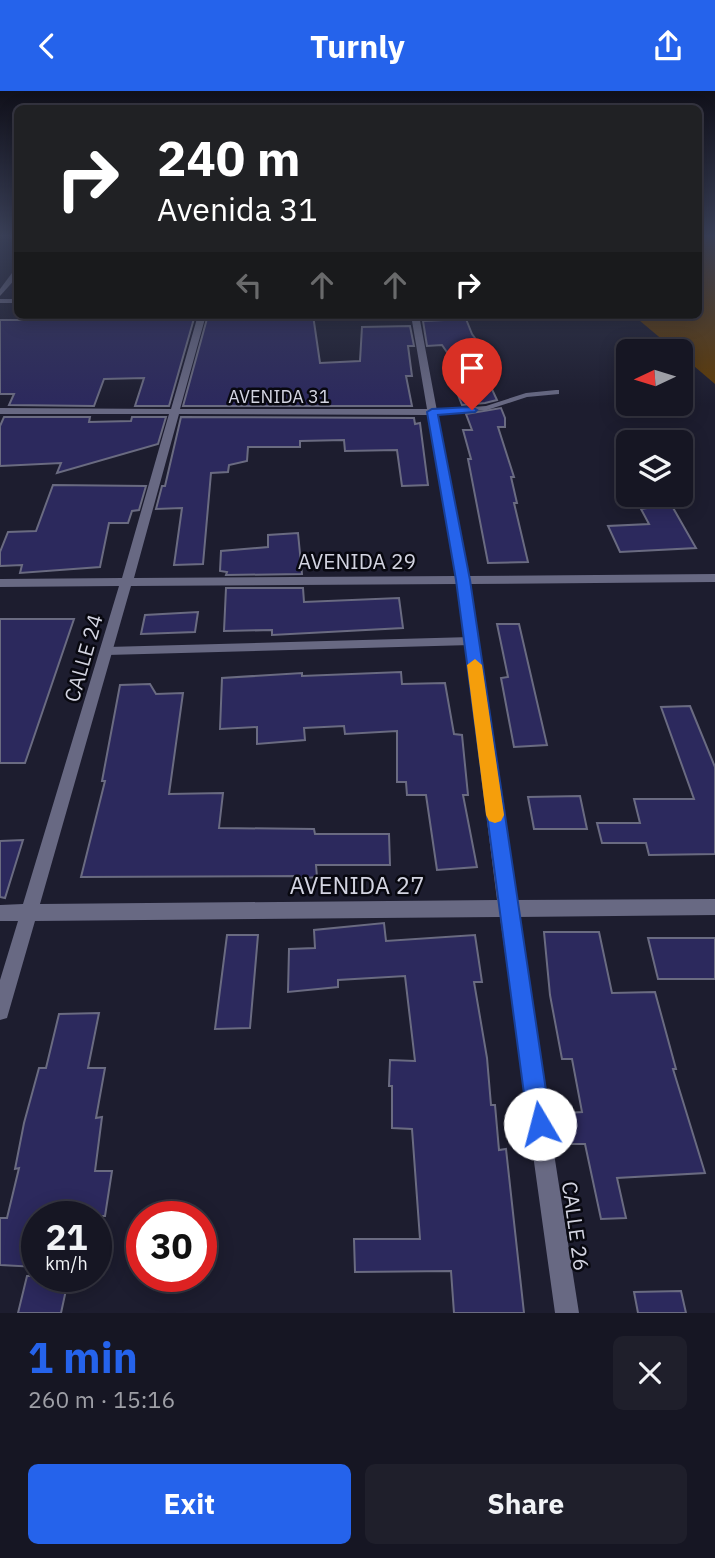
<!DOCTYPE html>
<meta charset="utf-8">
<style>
:root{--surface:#161623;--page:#1f1f2b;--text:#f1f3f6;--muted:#9e9fa6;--line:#353541;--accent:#2563eb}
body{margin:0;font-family:"IBM Plex Sans",sans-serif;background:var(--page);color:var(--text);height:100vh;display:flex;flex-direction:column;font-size:26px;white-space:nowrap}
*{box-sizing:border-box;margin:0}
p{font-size:23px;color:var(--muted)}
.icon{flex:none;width:38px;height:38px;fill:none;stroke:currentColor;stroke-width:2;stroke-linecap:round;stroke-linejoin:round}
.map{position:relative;height:1222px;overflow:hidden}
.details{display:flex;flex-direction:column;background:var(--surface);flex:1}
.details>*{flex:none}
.hud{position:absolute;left:14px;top:14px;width:688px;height:214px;border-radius:10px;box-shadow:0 4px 18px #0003,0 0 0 2px var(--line);background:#202124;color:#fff;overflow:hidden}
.needle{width:46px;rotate:266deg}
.buttons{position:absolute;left:616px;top:248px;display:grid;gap:14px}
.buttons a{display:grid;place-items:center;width:77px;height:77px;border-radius:10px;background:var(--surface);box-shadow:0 4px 18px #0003,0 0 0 2px var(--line);font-size:35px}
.speed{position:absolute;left:21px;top:1110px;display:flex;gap:14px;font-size:35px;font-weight:700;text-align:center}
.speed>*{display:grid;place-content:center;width:91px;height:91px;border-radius:50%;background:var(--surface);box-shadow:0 4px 18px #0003,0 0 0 2px var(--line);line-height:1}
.speed small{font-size:18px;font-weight:400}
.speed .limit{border:10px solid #d22;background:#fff;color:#111}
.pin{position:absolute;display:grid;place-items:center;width:60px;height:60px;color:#fff;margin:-72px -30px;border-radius:50% 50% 50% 0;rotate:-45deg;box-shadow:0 0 7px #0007}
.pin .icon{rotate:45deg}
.me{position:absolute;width:77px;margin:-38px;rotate:352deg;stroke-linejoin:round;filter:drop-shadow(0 0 5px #0008)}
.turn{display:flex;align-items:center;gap:24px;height:147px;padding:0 28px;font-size:32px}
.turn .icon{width:91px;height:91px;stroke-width:2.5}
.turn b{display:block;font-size:49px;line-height:60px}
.lanes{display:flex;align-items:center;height:66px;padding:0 28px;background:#0003;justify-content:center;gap:35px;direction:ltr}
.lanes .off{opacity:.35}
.round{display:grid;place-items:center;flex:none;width:74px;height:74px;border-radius:10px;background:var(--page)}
.headline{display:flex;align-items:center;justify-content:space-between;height:119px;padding:0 28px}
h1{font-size:42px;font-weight:800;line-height:52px;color:var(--accent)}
.button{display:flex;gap:14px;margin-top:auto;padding:14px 28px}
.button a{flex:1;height:80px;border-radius:10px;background:var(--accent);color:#fff;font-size:28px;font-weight:800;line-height:80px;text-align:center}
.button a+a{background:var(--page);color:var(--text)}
header{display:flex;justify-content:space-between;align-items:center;height:91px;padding:0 28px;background:var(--accent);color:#fff;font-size:32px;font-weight:800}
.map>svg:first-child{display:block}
.green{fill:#613c05}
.building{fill:#2c295d;stroke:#6a6b81;stroke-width:2}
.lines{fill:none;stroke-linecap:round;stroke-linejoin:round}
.service{fill:#686983;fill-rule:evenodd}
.minor{fill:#686983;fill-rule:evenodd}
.route{fill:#2563eb;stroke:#184099;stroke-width:2}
.slow{fill:#f59e0b}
.labels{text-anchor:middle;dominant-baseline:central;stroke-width:5;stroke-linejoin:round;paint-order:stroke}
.far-street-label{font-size:18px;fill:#d3d4e1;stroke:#080810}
.street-label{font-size:21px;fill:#d3d4e1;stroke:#080810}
.near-street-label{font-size:24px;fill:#d3d4e1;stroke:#080810}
</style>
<header><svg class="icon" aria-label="back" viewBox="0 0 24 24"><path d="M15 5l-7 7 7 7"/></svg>Turnly<svg class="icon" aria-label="share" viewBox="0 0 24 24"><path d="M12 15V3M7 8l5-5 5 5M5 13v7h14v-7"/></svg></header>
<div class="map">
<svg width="715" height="1222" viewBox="0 0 715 1222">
<rect width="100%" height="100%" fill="#1d1d2f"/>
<path class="green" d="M698,143h17v150l-34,-29v-3h-4l-44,-37h65z"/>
<g class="building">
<path d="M33,224h162l-26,91h-34l9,-28 -40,1 -10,27 -85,-1 5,-11h-14v-74h31z"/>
<path d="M208,224h105l7,48 40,-2 2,-34 48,-1 4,20h-6l4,30h-6l6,30h-229z"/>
<path d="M466,228l6,15 20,27 -3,1 3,4 -9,1v3l14,30 -12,3 -23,2 -8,-20 15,-1 -27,-39 -15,1 -4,-25z"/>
<path d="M501,317l4,10v9h-7l16,50h-3l6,26h-3l14,59 -40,1 -20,-104h3l-8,-29h9l-6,-16z"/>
<path d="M4,326h86l-1,5 42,-1 1,-4h34l-8,27 -101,29 4,-10 -61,3v-40z"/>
<path d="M181,326l233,1 1,6 5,-1 8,62 -26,1 -5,-36 -52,1 -1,-11 -44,1v6h-52l-1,14 -18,4 -1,7 -17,1 -8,91 -29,1 8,-57 -26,1 6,-23h3z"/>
<path d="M53,394l93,1 -7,24 -7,1 -4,12h-19l-9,44 -80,6 2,-8 -22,1v-14l8,-20 28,-1z"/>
<path d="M639,404h23l7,12 3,-1 24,42 -76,4 -12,-26 41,-2 -8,-15 6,-1z"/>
<path d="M298,442l4,41 -76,1 1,-3 -7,-1 1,-20 47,-4v-12z"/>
<path d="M226,497h77l1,14 95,-4 4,30 -131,7v-5l-48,1z"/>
<path d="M198,521l-3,20 -54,2 4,-19z"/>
<path d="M0,528h74l-49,144h-25z"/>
<path d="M497,533h22l28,121 -33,2 -13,-69 7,-1z"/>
<path d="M401,581l1,12 43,-1 9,51 8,1 6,60h-5l14,72 -40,3 -11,-75h-19l-1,-13h-9v-51l-52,3 -1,-8 -40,2 1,12 -48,4v-17l-37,2 2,-51 80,-5v3z"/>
<path d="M150,593l6,10 27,-1 -14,101 54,-1 -4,35 95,1 1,5h74l1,31h-74l1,12 -21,2v-3l-215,1 24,-96h-3l18,-96z"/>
<path d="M690,615l25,61v87l-66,1 -3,-12h-44l-5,-20h43l-6,-24h60l-33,-92z"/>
<path d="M580,705l7,33h-53l-6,-32z"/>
<path d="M23,749l-18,58 -5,-1v-56z"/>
<path d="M384,832l2,18 89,-6 7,47h-8l13,76 4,47h4l4,45 7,-1 18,164h-70l-3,-42 -96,1 -1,-33h66l-8,-110 -20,-1v-42h-3l1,-26 25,1 -10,-85 -67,4v7l-50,5 1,-43 26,-1 -1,-18z"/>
<path d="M544,841h55l13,61 43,-1 21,77h-3l32,104 -88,5 9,40 -25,1 -16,-75h-14l-5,-31 16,-1 -10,-53h-10l-12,-64z"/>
<path d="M227,844h31l-8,93 -35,1z"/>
<path d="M648,847h67v41h-57z"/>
<path d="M99,922l-11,55h17l-9,50 6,-1 -7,54h17l-7,45h-68v51l-37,-2v-47h7l12,-50 -4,1 9,-46 15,-55h7l13,-54z"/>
<path d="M27,1185h42l-8,37h-43z"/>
<path d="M681,1200l5,22h-48l-4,-21z"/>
</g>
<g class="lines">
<g class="service">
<path d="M556,299h3v4l-32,3 -40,13 -55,4 -4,-2 4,-2 54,-4 40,-13z"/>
<path d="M471,546l6,4 -6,4 -364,10 -6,-4 6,-4z"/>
</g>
<g class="minor">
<path d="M15,178h3v7l-18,20v-7z"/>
<rect x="0" y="208" width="18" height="4"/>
<path d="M198,224h8l-26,94h247l-16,-94h8l49,261 247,-2v8l-245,2 44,316 201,-1v16l-198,2 62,396h-24l-55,-396 -465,4 -26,90 -2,7 -7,2v-40l18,-59h-18v-16l23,-1 96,-318 -119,1v-8l122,-1 47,-164h-169v-6l171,1zM179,323l249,1 28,161 -322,2zM457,493l40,316 -457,4 91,-318z"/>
</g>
</g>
<linearGradient id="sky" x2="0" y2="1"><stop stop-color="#10101a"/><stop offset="0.46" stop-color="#3a4058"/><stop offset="1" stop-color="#3a4058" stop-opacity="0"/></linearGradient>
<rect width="715" height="314" fill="url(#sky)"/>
<path class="route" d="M472,316l5,3 -2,2 -37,3 32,165 81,544 -3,9 -8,3 -9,-3 -3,-9 -72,-544 -29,-168 5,-3z"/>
<path class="slow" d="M475,568l7,6 22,150 -3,6 -6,2 -6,-2 -3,-6 -19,-150z"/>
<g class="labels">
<g class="far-street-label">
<text x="279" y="305">AVENIDA 31</text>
</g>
<g class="street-label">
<text x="357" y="470">AVENIDA 29</text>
<text transform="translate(83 567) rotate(-74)">CALLE 24</text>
<text transform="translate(576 1135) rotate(82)">CALLE 26</text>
</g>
<g class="near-street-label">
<text x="357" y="794">AVENIDA 27</text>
</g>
</g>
</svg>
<div class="buttons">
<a><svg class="needle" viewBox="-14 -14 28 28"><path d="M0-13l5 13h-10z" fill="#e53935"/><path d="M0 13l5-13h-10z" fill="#9e9fa6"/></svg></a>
<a><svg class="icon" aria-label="layers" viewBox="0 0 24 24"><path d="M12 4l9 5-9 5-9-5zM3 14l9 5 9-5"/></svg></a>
</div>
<div class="speed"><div>21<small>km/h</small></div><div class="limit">30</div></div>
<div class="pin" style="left:472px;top:319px;background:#d93025"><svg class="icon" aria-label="arrive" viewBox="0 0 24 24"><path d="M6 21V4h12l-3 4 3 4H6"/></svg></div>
<svg class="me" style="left:540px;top:1033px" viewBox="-20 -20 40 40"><circle r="19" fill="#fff"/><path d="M0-13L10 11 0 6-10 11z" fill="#2563eb"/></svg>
<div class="hud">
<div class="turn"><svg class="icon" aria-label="right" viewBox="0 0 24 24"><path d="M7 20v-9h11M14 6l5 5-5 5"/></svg><div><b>240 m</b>Avenida 31</div></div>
<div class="lanes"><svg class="icon off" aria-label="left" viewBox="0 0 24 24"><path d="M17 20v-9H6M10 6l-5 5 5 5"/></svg><svg class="icon off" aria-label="ahead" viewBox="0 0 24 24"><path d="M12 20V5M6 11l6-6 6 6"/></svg><svg class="icon off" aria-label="ahead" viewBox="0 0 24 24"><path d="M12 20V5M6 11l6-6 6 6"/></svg><svg class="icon" aria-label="right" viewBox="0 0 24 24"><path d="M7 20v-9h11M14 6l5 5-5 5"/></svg></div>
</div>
</div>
<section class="details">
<div class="headline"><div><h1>1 min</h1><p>260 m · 15:16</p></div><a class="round"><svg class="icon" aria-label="close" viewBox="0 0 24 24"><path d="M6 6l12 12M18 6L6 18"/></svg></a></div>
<div class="button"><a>Exit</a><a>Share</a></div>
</section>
